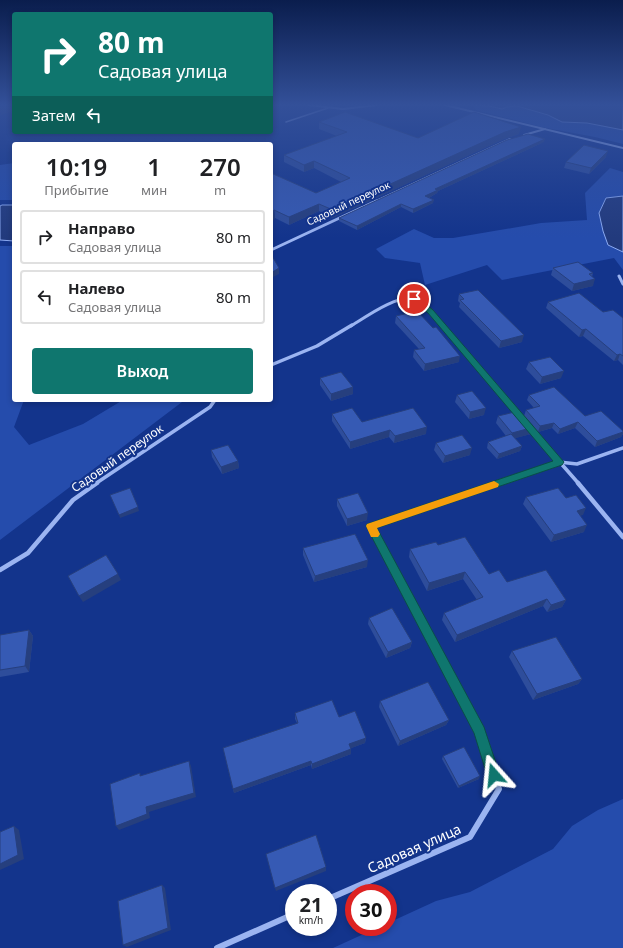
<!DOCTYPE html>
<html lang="ru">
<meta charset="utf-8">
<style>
:root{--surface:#fff;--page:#f6f6f6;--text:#202124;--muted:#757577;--line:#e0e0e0;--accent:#0f766e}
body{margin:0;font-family:"Noto Sans",sans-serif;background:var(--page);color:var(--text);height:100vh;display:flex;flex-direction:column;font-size:15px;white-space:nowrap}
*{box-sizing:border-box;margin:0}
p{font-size:13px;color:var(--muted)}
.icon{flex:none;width:22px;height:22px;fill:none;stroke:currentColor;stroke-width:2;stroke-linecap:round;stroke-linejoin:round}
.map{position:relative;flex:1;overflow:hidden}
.side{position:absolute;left:12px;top:142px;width:261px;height:260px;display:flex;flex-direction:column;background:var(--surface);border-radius:4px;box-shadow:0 2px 6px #0003}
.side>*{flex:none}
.hud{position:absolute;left:12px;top:12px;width:261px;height:122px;border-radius:4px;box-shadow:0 2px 6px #0003;background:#0f766e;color:#fff;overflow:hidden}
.speed{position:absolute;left:285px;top:884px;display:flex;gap:8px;font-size:20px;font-weight:700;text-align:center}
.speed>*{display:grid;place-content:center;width:52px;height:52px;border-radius:50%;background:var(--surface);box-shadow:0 2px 6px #0003;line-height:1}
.speed small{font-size:10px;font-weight:400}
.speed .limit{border:6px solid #d22;background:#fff;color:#111}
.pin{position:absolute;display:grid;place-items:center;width:34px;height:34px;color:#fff;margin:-17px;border:2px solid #fff;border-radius:50%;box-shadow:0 1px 4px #0007}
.me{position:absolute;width:44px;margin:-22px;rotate:342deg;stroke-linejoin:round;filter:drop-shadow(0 0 3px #0008)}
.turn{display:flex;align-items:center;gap:14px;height:84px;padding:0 20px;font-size:18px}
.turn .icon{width:52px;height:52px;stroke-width:2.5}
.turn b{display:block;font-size:28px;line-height:34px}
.then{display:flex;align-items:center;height:38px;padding:0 20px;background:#0003;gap:8px;font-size:15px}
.eta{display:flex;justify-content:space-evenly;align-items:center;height:68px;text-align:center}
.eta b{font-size:24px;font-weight:600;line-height:28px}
.primary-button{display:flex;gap:8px;margin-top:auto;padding:8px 20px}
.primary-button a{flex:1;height:46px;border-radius:4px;background:var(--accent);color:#fff;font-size:16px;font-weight:600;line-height:46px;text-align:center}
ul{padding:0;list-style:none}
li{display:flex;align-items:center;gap:12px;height:54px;margin:0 8px 6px;padding:0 12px;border:2px solid var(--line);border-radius:4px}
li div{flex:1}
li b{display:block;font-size:15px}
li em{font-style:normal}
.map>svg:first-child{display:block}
.green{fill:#254cac}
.water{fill:#223a7d;stroke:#8dacf4}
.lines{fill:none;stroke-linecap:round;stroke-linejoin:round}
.service{stroke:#9bb4f1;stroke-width:1.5}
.minor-far4{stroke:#9bb4f1;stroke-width:2}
.minor-far3{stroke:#9bb4f1;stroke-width:3}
.minor-far2{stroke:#9bb4f1;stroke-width:3.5}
.minor-far1{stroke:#9bb4f1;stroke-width:4.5}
.minor{stroke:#9bb4f1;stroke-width:6}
.wall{fill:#2e4d9b}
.shaded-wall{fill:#263f7e}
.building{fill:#365ab4;stroke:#263f7e}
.route{fill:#0f766e;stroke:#0a4d48}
.slow{fill:#f59e0b}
.labels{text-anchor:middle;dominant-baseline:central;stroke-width:4;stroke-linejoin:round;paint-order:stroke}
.far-street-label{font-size:10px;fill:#fff;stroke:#13348c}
.street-label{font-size:12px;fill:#fff;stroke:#13348c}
.near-street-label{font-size:14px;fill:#fff;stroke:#13348c}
</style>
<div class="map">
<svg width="623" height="948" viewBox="0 0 623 948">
<rect width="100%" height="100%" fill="#13348c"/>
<g class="green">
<path d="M474,106h15l8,3 20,-3 31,9 14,7 25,1 36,7v14l-28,-7 -54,-10 -65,-17z"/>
<path d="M14,163v37h-14v-35z"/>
<path d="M610,168l13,4v24l-17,2 2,47 15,7v18l-9,-12 -112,22 -15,-15 -62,20 -5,-22 -35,-5 -9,-9 38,-20 20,9h19l88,-15 46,-3 -2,-27z"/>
<path d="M0,246h14v154h10l-10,27 15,18 54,-21 40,-24h53l6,2 -182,138z"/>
<path d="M623,799v149h-290l46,-21h9v-4l48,-22 34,-9 83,-43 19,-23 26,-16z"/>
</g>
<g class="water">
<path d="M474,105h149v25l-36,-7 -25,-1 -14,-7 -31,-9 -10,1 -5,2 -13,-3z"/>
<path d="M623,196v56l-15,-7 -5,-14 -4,-18 7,-15z"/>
<path d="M2,205h12v36l-14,-1v-34z"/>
</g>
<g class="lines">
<path class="service" d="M286,122l42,-14"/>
<g class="minor-far4">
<path d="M309,105l34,4 34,-4"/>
<path d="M445,105l178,43"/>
<path d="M524,135l21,-6"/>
<path d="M374,202l136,-63"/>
</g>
<g class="minor-far3">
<path d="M271,250l105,-49"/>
<path d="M619,276l4,8"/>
<path d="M351,326c13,-8 49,-34 64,-26 11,6 19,17 27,26"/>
</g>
<g class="minor-far2">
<path d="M441,325l78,90"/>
<path d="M271,365l46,-19 35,-21"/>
<path d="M530,428l49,56"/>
<path d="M95,484l115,-77 5,-7"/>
<path d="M494,484l65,-22 18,2 46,-16"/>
</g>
<g class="minor-far1">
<path d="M578,483l45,54"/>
<path d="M0,570l28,-17 45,-53 24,-17"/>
<path d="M457,688l-86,-162 126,-43"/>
</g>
<g class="minor">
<path d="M328,899l142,-62 29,-48 -19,-58 -24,-44"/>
<path d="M217,948l77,-34"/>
</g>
</g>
<g class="wall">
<path d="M319,122l99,16 101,-4 -15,5 -172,79 -13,-7 -30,14 -14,-7 -4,-45 45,20 25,-11 -27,-14 -10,4 -20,-10v-7l53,-19 -18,-7z"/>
<path d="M544,142l-106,49 -1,2 -8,5 4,5 -20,10 -12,-6 -44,23 -18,-9v-3z"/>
<path d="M606,157l-17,17 -25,-6 2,-6z"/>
<path d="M553,268l40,5 -1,4 1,9 -21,5 -21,-16z"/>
<path d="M459,294l63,48 -23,6 -40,-41 1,-4 -2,-2z"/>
<path d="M548,302l55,10 20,6v47l-5,-5 -4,1 -31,-25 -4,1 -33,-29z"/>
<path d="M396,316l63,46 -35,9 -11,-14 1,-7 5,-1 -24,-26z"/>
<path d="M529,362l32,16 -21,6 -14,-15z"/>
<path d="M320,378l33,9v7l-22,7 -11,-16z"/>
<path d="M457,395l27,20 -15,4 -14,-17z"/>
<path d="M529,395l94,36v3l-2,3 -26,10 -20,-19 -17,6 -6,-6 -14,4 -14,-16 2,-6 8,-2 -7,-8z"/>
<path d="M332,414l30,8 64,12 -32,9 -5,-6 -39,12 -18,-28z"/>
<path d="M498,416l36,11 -3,7 -16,4 7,8 -2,5 -23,8 -10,-11 1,-6 18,-6 -10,-13z"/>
<path d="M436,443l34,12 -27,8 -9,-13z"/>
<path d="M211,450l27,11 1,7 -17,6 -10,-17z"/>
<path d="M526,497l40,1 17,17h-3l4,17 -33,10 -28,-38z"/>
<path d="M337,499l30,21 -20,6 -10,-20z"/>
<path d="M438,545l51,29 18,8 59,18 -4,7 -15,5 -4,-6 -88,36 -13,-22 2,-7 33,-13 -14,-21 -36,12 -18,-34 1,-8z"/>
<path d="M303,548l64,19 -53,15 -11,-27z"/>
<path d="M369,618l43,24 -2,6 -24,10 -18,-34z"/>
<path d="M29,630l4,6 -4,36 -29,5v-42z"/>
<path d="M512,651l70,28 -4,5 -45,16 -24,-43z"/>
<path d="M380,701l69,19 -3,5 -48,21 -19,-39z"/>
<path d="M295,713l44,4 27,21 -1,5 -14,5v6l-39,15 -1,-4 -77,28 -1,-4 64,-66 -2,-4z"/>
<path d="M443,756l36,23 -21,9 -16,-29z"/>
</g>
<g class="shaded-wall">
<path d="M4,105h10v6l-13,4 -1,-3v-6z"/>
<path d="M521,127l-2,7 -15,5 -172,79 1,-8 172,-78z"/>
<path d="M545,139l-1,3 -106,49 -1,2 -12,7v-4l10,-7z"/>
<path d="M608,151l-2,6 -17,17 2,-6z"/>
<path d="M314,161v7l-10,4v-7z"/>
<path d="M434,200l-1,3 -20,10v-4z"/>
<path d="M319,204v7l-30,14v-8z"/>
<path d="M401,204v3l-44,23v-4z"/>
<path d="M274,210l1,8 -4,6v-8z"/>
<path d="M279,268v6l-8,4v-5z"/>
<path d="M595,279l-2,7 -21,5 2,-7z"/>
<path d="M586,329l-3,7 -4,1 3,-7z"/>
<path d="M524,335l-2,7 -23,6 2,-7z"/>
<path d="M620,354l-2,6 -4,1 3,-6z"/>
<path d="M460,356l-1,6 -35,9 1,-7z"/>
<path d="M564,371l-3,7 -21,6 2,-7z"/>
<path d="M353,387v7l-22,7v-7z"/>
<path d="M486,408l-2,7 -15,4 1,-7z"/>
<path d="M578,422l-3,6 -17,6 2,-5z"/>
<path d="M554,423l-2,5 -14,4 2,-6z"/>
<path d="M427,427l-1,7 -32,9 1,-7z"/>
<path d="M534,427l-3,7 -22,6 3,-7z"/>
<path d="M390,430l-1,7 -39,12v-7z"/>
<path d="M623,432v2l-2,3 -26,10 2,-6z"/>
<path d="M522,446l-2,5 -23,8 2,-5z"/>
<path d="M472,448l-2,7 -27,8 2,-7z"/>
<path d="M238,461l1,7 -17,6 -1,-7z"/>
<path d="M138,507l1,4 -19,7 -1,-3z"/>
<path d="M586,508l-3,7 -10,3 4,-7z"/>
<path d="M368,513l-1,7 -20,6v-7z"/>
<path d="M587,525l-3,7 -33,10 3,-7z"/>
<path d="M368,560l-1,7 -53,15 1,-6z"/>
<path d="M465,572l-2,7 -36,12 2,-8z"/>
<path d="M118,574l3,6 -38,22 -4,-6z"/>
<path d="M547,599l-4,7 -88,36 2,-7z"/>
<path d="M566,600l-4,7 -15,5 4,-7z"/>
<path d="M29,630l4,6 -4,36 -4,-6z"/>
<path d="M412,642l-2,6 -24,10 2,-6z"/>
<path d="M582,679l-4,5 -45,16 4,-6z"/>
<path d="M449,720l-3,5 -48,21 2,-5z"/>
<path d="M366,738l-1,5 -16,6v-5z"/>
<path d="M351,749v5l-39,15v-5z"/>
<path d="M189,761l2,5 5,31 -47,15 1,6 -31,12 -3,-4 30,-19z"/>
<path d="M311,761v4l-77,28 -1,-4z"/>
<path d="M480,776l-1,3 -21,9 1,-2z"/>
<path d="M14,826l5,4 5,29 -24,11v-6z"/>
<path d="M326,867v4l-50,20 -1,-3z"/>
<path d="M162,885l3,3 6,42 -44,17 -4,-2z"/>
</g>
<g class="building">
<path d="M345,112l73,26 56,-26 47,15 -16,5 -172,78 -14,-6 -30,13 -15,-7 -3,6v-43l45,20 34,-15 -36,-17 -10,4 -20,-10 63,-23 -28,-10z"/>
<path d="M528,134l17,5 -110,50 3,1 -13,6 9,4 -21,9 -12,-5 -44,22 -18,-8 168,-78z"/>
<path d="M584,145l24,6 -17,17 -25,-6z"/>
<path d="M272,256l7,12 -8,5v-16z"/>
<path d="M578,262l15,11 -4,1 6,5 -21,5 -21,-16z"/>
<path d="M478,290l46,45 -23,6 -41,-41 4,-1 -5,-5z"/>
<path d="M579,293l24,19 10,-2 10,8v38l-3,-2 -3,1 -31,-26 -4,1 -34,-28z"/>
<path d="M417,311l16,17 3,-1 24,29 -35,8 -11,-14 11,-2 -29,-32z"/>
<path d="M550,357l14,14 -22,6 -13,-15z"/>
<path d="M341,372l12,15 -22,7 -11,-16z"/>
<path d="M554,387l31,29 16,-5 22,20v1l-26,9 -19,-19 -18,7 -6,-6 -14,3 -14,-16 14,-4 -11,-11z"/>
<path d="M472,391l14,17 -16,4 -13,-17z"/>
<path d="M352,408l10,14 51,-14 14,19 -32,9 -5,-6 -40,12 -18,-28z"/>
<path d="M519,411l15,16 -22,6 -14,-17z"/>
<path d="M511,434l11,12 -23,8 -11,-12z"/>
<path d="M462,435l10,13 -27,8 -9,-13z"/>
<path d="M228,445l10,16 -17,6 -10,-17z"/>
<path d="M130,488l8,19 -19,8 -9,-20z"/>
<path d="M558,488l8,10 10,-3 10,13 -9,3 10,14 -33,10 -28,-38z"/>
<path d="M358,493l10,20 -21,6 -10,-20z"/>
<path d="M355,534l13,26 -53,16 -12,-28z"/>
<path d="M465,537l24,37 10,-4 8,12 39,-12 20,30 -15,5 -4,-6 -90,36 -13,-22 39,-16 -18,-25 -36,11 -19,-34 26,-7 2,3z"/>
<path d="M106,555l12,19 -39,22 -11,-20z"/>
<path d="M392,608l20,34 -24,10 -19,-34z"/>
<path d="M29,630l-4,36 -25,4v-35z"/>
<path d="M556,637l26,42 -45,15 -25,-43z"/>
<path d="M428,682l21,38 -49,21 -20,-40z"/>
<path d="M332,700l7,17 16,-6 11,27 -17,6 2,5 -39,15 -1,-3 -78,28 -10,-41 75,-25 -3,-10z"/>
<path d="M464,747l16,29 -21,10 -16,-30z"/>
<path d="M189,761l5,32 -48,14 1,7 -31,12 -6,-42 30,-11v3z"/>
<path d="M14,826l4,29 -18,9v-32z"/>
<path d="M316,835l10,32 -51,21 -9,-34z"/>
<path d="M162,885l6,43 -45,17 -5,-44z"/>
</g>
<linearGradient id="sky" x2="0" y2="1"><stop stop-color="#0a1d4d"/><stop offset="0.44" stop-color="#335099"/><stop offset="1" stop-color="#335099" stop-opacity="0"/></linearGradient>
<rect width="623" height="238" fill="url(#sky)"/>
<path class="route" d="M412,297h5l16,13 131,152 -2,3 -185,63 107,199 16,48 -2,4 -4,2 -5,-2 -2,-4 -13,-42 -108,-207 1,-2 186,-63 -125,-148 -16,-13z"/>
<path class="slow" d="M494,481l5,3 -1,3 -121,41 3,6 -2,3h-7l-5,-11 1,-2z"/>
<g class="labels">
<g class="far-street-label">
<text transform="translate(348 203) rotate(-25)">Садовый переулок</text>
</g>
<g class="street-label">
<text transform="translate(117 458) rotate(-35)">Садовый переулок</text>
</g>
<g class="near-street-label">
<text transform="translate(414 848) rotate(-24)">Садовая улица</text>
</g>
</g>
</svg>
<div class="speed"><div>21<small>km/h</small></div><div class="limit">30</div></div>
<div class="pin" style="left:414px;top:299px;background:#d93025"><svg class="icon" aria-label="arrive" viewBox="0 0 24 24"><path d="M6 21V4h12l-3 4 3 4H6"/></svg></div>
<svg class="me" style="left:494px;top:775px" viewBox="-20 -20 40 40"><path d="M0-17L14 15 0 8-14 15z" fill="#0f766e" stroke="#fff" stroke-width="4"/></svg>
<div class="hud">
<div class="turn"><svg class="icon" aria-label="right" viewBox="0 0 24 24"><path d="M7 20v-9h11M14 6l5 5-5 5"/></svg><div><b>80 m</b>Садовая улица</div></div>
<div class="then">Затем<svg class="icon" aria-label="left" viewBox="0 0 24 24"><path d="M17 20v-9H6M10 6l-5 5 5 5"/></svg></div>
</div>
<section class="side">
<div class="eta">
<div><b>10:19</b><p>Прибытие</p></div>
<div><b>1</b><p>мин</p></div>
<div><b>270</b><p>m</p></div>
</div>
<ul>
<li><svg class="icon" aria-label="right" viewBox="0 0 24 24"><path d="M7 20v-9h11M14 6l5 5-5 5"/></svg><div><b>Направо</b><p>Садовая улица</p></div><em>80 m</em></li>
<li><svg class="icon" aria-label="left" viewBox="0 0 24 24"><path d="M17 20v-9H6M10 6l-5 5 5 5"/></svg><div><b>Налево</b><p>Садовая улица</p></div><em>80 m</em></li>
</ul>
<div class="primary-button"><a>Выход</a></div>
</section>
</div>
